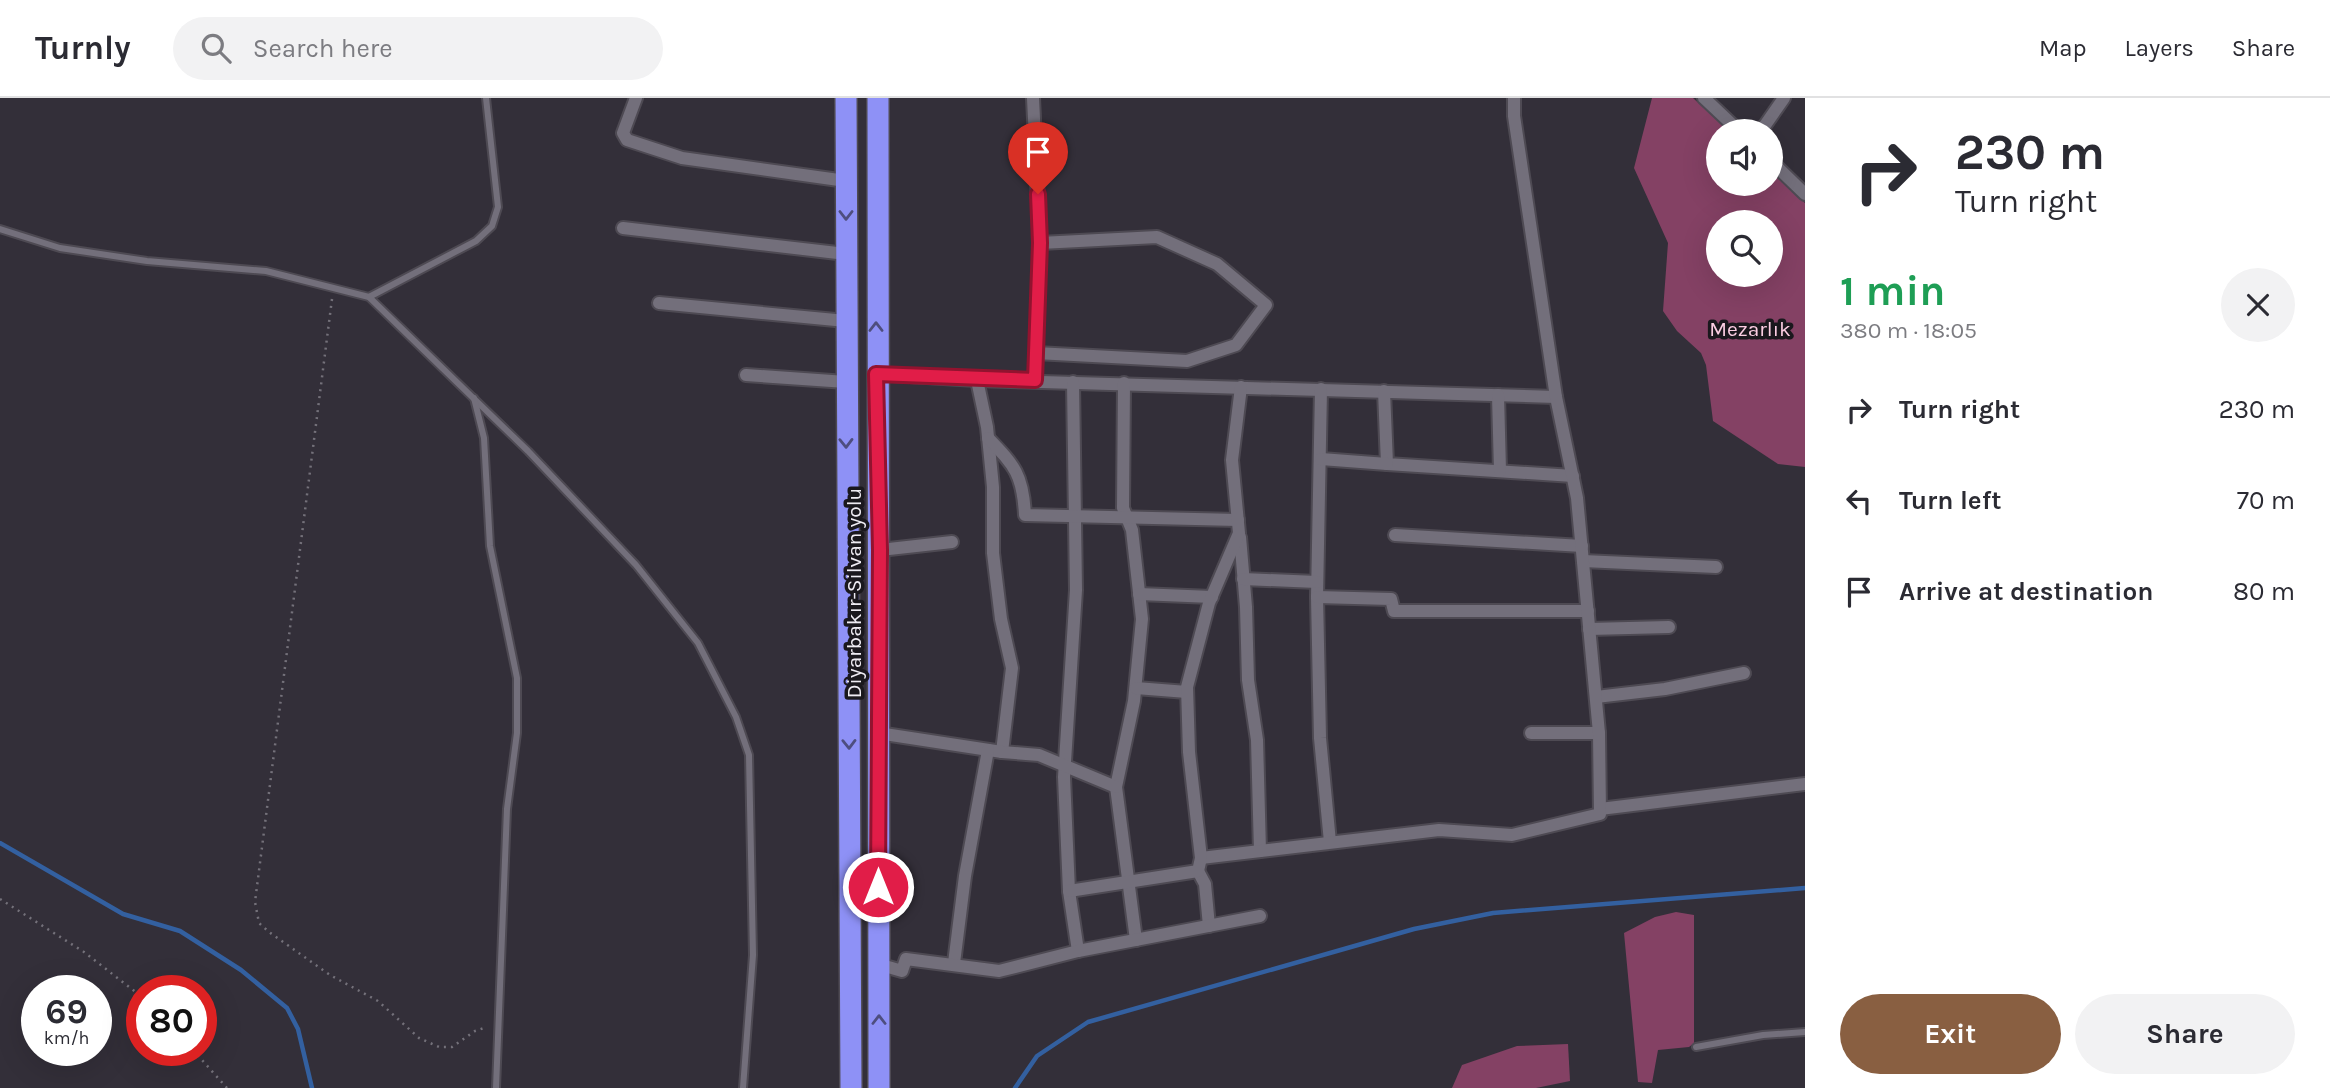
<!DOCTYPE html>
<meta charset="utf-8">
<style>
:root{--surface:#fff;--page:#f2f2f3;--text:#2b2b33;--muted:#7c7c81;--line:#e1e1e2;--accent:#895f41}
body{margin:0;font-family:Karla,sans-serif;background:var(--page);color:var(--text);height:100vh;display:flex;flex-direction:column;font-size:26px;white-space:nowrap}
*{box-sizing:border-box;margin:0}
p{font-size:23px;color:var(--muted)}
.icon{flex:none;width:38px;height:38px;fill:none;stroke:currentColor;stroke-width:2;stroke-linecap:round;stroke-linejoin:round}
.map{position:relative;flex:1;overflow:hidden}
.side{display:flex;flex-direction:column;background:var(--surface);width:525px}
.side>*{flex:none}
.top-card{background:#fff;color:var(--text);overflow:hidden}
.buttons{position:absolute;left:1706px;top:21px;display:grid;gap:14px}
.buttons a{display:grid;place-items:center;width:77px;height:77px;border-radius:50%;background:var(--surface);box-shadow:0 7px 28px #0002;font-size:35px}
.speed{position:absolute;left:21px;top:877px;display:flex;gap:14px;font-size:35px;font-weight:700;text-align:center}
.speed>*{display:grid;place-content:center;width:91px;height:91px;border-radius:50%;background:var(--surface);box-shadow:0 7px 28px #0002;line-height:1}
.speed small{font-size:18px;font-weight:400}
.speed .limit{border:10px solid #d22;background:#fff;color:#111}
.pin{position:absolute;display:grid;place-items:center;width:60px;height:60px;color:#fff;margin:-72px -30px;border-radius:50% 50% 50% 0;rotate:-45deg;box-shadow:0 0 7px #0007}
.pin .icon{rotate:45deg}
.me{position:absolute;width:77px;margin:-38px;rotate:0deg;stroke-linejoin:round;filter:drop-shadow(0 0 5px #0008)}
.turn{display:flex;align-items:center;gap:24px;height:147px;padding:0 35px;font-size:32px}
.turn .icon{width:91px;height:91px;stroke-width:2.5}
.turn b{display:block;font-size:49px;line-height:60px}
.round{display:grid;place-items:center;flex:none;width:74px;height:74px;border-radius:37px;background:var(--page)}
.overview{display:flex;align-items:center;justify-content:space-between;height:119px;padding:0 35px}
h1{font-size:42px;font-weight:700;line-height:52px;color:#1e9e55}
.primary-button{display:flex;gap:14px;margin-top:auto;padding:14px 35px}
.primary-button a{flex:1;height:80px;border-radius:42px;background:var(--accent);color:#fff;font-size:28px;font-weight:700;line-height:80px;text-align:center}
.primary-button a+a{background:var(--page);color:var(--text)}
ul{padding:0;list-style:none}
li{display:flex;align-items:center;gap:21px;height:91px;padding:0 35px}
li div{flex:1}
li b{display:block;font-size:26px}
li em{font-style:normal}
header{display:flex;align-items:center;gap:42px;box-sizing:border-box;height:98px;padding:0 35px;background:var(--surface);border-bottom:2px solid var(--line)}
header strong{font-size:33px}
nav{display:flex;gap:38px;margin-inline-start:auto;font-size:24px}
.search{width:490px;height:63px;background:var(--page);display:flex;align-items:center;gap:18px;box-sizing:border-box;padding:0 24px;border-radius:38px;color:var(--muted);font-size:26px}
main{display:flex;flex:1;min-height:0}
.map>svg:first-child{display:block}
.green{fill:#844164;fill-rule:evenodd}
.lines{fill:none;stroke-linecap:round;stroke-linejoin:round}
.stream{stroke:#3360a0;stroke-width:4.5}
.lane-casing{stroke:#4e4a53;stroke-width:10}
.street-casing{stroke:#4e4a53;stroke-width:16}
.highway-casing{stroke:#4e4a53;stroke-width:24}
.path{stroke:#74717a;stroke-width:2.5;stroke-dasharray:2 5;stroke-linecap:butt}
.lane{stroke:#736f7b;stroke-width:6}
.street{stroke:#736f7b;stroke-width:12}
.highway{stroke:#8e91f6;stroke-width:21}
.oneway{stroke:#4e4e7f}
.route-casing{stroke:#92132f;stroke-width:18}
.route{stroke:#e11d48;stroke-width:12}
.labels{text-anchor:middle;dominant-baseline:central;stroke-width:7;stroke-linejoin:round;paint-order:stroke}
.park-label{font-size:21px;fill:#fbcde2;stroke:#1a181d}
.street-label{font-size:21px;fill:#efecf3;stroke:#1a181d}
</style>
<header>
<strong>Turnly</strong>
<div class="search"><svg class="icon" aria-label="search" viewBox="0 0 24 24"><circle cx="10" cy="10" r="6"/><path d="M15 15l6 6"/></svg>Search here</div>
<nav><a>Map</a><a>Layers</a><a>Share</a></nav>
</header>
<main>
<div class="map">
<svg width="1805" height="990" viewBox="0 0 1805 990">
<rect width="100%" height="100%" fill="#332f39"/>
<g class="green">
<path d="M1652,0h41l36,33h-11v53h53v-14l34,33v264l-27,-3 -65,-43 -7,-56 -5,-12 -24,-22 -14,-20 5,-68 -34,-75zM1718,124h53v53h-53z"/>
<path d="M1676,814l18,3v128l-5,4 -31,3 -6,33 -14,-1 -14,-149 31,-16z"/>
<path d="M1568,946l2,37 -34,7h-84l10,-23 55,-19z"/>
</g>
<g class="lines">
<g class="stream">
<path d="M0,745l123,71 57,17 61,39 46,38 11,21 14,59"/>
<path d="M1015,990l22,-32 51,-34 326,-93 79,-16 312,-25"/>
</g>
<g class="lane-casing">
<g id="lane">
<path d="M0,131l60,19 87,13 119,10 103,26 159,154 108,114 62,78 38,74 13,38 4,200 -10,133"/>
<path d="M369,199l107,-56 16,-15 6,-19 -12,-109"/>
<path d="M474,300l10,40 6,108 27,132v55l-10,76 -11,279"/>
<path d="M1696,949l67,-12 42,-3"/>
</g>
</g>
<g class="street-casing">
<g id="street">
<path d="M636,0l-13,35 4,7 55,18 164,23"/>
<path d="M1033,0l7,145 -5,137"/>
<path d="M1704,0l35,33"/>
<path d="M1761,33l23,-33"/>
<path d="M1771,63l34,33"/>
<path d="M623,130l223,26"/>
<path d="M659,205l187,18"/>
<path d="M1036,255l151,8 49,-16 30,-40 -49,-41 -60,-27 -117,6"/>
<path d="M876,276l101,6 579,17"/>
<path d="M746,277l100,7"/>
<path d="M977,282l10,47 6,60v66l8,66 11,49 -10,84"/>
<path d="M1073,284l3,208 -12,187 5,114 9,60"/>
<path d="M1124,285l-1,125 9,22 10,89 -8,82 -18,86 20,153"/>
<path d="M1321,291l-4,208 3,141 10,104"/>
<path d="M1384,293l3,73 186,12"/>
<path d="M1498,297l2,76"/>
<path d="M988,340c27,28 35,37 37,77l213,5"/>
<path d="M1321,361l66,5"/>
<path d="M1395,437l187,11"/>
<path d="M1240,439l6,70 2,73 9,60 3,111"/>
<path d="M880,452l72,-8"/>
<path d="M1583,463l133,6"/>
<path d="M1243,481l74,3"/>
<path d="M1139,496l73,3"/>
<path d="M1317,499l74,2 3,12h194"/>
<path d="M1589,531l80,-2"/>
<path d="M1136,590l51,4"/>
<path d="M1596,599l69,-8 79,-16"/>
<path d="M878,635l124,19 37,3 77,32"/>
<path d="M1531,635h68"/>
<path d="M1600,711l205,-25"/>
<path d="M1201,760l238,-28 73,5 88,-21 -1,-81 -22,-235 -21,-101 -42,-281v-18"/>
<path d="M1198,773l7,13 4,42"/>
<path d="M1069,793l129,-20 3,-13 -12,-106 -2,-65 22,-84 30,-70 -7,-73 9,-73"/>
<path d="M954,865l11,-87 23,-126"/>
<path d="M878,866l24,7 4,-12 93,12 79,-20 182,-35"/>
</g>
</g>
<g class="highway-casing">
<g id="highway">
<path d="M846,0l5,990"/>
<path d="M878,0l1,990"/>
</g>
</g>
<g class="path">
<path d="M332,201l-77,603 4,21 10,9 61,43 48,26 41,37 20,9h13l23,-16 12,-4"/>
<path d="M0,801l84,53 58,45"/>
<path d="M193,952l34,38"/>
</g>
<use href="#lane" class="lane"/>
<use href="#street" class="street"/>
<use href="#highway" class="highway"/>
</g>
<defs><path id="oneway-chevron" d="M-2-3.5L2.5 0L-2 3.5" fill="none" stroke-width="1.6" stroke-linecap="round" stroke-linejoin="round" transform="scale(1.75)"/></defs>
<g class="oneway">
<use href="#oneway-chevron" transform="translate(846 117) rotate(90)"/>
<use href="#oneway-chevron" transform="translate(876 229) rotate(-90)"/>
<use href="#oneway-chevron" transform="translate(846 345) rotate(89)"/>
<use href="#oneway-chevron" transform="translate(849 646) rotate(89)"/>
<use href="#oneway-chevron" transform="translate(879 922) rotate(-90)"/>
</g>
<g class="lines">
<g class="route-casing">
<path id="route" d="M878,789l2,-337 -4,-176 159,6 5,-137 -2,-49"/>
</g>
<use href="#route" class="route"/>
</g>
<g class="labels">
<g class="park-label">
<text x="1750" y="231">Mezarlık</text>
</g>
<g class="street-label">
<text transform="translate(854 495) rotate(-90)">Diyarbakır-Silvan yolu</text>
</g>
</g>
</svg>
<div class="buttons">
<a><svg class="icon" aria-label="sound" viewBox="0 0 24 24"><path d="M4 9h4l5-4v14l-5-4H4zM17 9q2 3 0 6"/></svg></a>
<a><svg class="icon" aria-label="search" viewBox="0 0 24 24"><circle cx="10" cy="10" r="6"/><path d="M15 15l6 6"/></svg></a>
</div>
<div class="speed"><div>69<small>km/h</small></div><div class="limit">80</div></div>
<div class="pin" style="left:1038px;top:96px;background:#d93025"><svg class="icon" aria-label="arrive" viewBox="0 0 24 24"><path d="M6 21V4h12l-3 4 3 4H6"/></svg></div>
<svg class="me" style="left:878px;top:789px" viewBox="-20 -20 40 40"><circle r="17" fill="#e11d48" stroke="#fff" stroke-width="3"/><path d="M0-11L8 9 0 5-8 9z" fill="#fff"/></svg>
</div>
<section class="side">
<div class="top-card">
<div class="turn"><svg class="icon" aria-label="right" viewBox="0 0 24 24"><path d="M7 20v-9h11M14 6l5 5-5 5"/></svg><div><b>230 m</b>Turn right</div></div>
</div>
<div class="overview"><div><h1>1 min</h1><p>380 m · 18:05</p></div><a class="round"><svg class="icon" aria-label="close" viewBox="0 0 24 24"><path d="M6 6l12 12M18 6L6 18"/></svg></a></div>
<ul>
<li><svg class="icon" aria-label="right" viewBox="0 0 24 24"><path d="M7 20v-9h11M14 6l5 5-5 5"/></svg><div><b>Turn right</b></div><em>230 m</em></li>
<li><svg class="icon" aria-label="left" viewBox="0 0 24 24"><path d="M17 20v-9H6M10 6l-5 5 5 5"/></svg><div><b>Turn left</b></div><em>70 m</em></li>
<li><svg class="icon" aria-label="arrive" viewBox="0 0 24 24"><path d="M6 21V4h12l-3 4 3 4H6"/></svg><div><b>Arrive at destination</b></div><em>80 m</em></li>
</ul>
<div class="primary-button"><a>Exit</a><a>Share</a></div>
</section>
</main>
